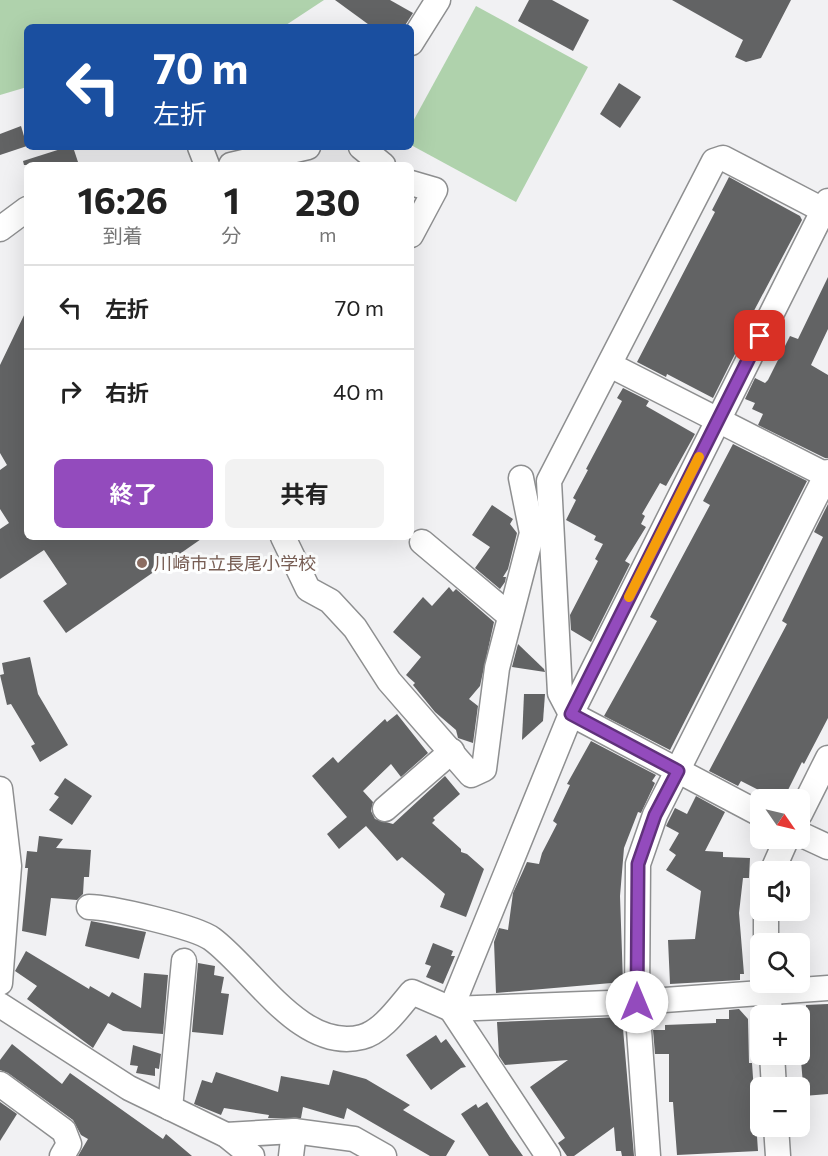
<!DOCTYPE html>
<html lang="ja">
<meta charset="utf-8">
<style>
:root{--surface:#fff;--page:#f2f2f2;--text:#222;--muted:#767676;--line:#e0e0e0;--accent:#934bbd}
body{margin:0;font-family:Commissioner,"Noto Sans JP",sans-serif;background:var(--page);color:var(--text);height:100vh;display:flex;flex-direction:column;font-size:22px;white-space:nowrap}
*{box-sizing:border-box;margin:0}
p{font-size:20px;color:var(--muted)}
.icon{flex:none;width:33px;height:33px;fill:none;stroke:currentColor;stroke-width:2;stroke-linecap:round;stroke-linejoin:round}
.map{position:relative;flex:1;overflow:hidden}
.side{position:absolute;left:24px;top:162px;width:390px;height:378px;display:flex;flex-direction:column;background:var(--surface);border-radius:9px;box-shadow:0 6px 24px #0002}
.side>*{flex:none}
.guide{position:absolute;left:24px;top:24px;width:390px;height:126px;border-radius:9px;box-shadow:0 6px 24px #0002;background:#1a4fa0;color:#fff;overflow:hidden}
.needle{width:39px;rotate:124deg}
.tools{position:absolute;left:750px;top:789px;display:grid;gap:12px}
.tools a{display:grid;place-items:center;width:60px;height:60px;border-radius:9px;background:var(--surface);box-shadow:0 6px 24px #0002;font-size:30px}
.pin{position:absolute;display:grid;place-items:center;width:51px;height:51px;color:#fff;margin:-26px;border-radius:12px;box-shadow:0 3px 9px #0006}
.me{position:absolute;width:66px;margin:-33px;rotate:0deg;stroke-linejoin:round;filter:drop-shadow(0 0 4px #0008)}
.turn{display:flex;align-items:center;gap:21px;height:126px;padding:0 30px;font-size:27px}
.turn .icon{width:78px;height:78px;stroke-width:2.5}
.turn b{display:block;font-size:42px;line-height:51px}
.eta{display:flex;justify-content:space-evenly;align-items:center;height:102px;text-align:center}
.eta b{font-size:36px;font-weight:700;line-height:42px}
.action{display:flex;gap:12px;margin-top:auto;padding:12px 30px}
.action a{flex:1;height:69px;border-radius:9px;background:var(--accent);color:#fff;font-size:24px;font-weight:700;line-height:69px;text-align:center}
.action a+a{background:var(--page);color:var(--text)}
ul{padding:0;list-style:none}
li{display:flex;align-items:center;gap:18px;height:84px;padding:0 30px;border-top:2px solid var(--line)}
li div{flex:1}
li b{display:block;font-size:22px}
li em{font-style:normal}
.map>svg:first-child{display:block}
.green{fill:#afd2ac}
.building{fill:#626364}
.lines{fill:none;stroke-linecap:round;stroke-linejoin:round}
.minor-casing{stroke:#8e8f90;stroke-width:27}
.minor{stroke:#fff;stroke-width:24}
.route-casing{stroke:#60317b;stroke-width:15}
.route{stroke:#934bbd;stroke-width:10}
.slow{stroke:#f59e0b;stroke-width:10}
.education-dot{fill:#8d6e63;stroke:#feffff;stroke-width:2}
.labels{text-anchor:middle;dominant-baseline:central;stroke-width:6;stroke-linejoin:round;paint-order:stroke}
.education-label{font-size:18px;fill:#785e54;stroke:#feffff;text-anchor:start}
</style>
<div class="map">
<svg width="828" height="1156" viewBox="0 0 828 1156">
<rect width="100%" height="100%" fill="#f1f1f3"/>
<g class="green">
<path d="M0,0h324l-41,27h-256v60l-27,8z"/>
<path d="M476,6l112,61 -72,135 -105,-57v-20z"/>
</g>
<g class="building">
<path d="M335,0h55l23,13 -9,14h-32z"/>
<path d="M529,0h23l37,20 -16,31 -55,-30z"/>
<path d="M672,0h119l-30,58 -15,4 -11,-5 8,-17z"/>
<path d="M619,83l22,14 -21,31 -20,-14z"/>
<path d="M21,126l6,20 -27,9v-21z"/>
<path d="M67,147h6l6,18h-55l-1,-4z"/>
<path d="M729,177l71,39 2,4 -55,104 -2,10 -32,64 -46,-24 -1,3 -29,-15 78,-150 -3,-2z"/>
<path d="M828,277v52l-17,36 17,10v83h-3l-67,-33 5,-11 -11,-5 3,-6 -10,-4 10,-21 10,5 3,-3 22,-44 8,3z"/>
<path d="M27,309v228h177l-138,96 -23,-32 24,-17 -23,-34 -44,29v-50l9,-6 -9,-14v-39l7,-5 -7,-12v-88z"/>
<path d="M623,388l26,13 -3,5 49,28 -29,52 -6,-3 -18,31 3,2 -4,8 5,3 -21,34 5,3 -39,78 -20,-12 -1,-15 28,-54 -3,-2 8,-15 -9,-4 2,-4 -30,-16 10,-20 -3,-2 15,-28 -2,-1 36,-68 -5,-3z"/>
<path d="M733,444l74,37 -137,269 -66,-34 53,-95 -7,-4 60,-112 -7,-4z"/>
<path d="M828,504v214l-24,46 -2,-2 -15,30 -3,-2 -6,10 -37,-19 -3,5 -29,-15 78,-147 -5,-3 41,-84 -9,-5z"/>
<path d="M492,505l21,14 -3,5 7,9 -9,36 -5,8h3l-1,5 -5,7 -25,-21 15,-21 -18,-12z"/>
<path d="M449,587l4,5 3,-3 38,33 -14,64 -11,13 9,7 -5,37 -15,-5 -2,-8 -21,-18 -22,-27 2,-2 -9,-8 15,-18 -28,-25 30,-35 9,9z"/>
<path d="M518,644l26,25 1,3 -33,-5z"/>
<path d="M30,657l8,37 30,51 -28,17 -9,-16 4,-2 -24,-40 -4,1 -7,-30 4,-1 -2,-11z"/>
<path d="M524,694h21l-2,27 -21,19z"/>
<path d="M397,714l31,39 -27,24 -10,-13 -28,27 10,11 -2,9 4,8 18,5 52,-48 15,18 -27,24 2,2 -3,3 29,26v3l6,2 17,15 -18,48 -26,-10 5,-13 -43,-37 -5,4 -31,-35 -27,23 -12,-15 20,-17 -35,-41 21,-19 5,6 47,-44 2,3z"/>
<path d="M591,741l65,34 -4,6 3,2 -14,30 -3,-1 -14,36 -4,48 3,86 -127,11 -2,-51 5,-14 9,2 5,-37 10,-22 4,-9 12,2 3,-11 15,-29 -4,-3 17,-36 -3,-1z"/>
<path d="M65,778l27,18 -20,29 -23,-15 10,-13 -5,-3z"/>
<path d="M696,796l29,16 -20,39 18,1v5l27,1 -1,20h-6l-4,35 5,61h-4v6l-70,4 -2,-44 27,-1 6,-48 -35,-21 10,-15 -7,-5 10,-17 -13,-7 9,-18 12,6z"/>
<path d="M39,836l24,3 -7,9 35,2 -2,27h-5l-1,17 -6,6 -26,-2 -5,38 -24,-5 6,-63h-3l2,-17 10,1z"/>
<path d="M91,921l55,11 -7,27 -54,-13z"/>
<path d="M433,943l20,8 -2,5h4l-12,28 -17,-7 5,-11 -6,-2z"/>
<path d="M26,951l63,38 1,-3 19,11 3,-5 29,16 3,-35 24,2 -5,59 -40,-3 -15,-8 -15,25 -66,-49 10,-13 -22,-15z"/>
<path d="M198,963l17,3 -1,9 10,2 -3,16 8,1 -6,41 -31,-3z"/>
<path d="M828,1004v90l-24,2 -4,-47 8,-1 -2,-43z"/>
<path d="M739,1009l9,10 1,44h3l6,88 -81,4 -4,-53h-4v-48h-14l-2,-24h12v-5l51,-2v-4h13v-9z"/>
<path d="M622,1017l12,139h-12l-1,-5h-5l-2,-24 -40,29h-7l-9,-13 7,-5 -35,-51 38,-27 -63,5 -6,-9 -2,-34z"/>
<path d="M436,1035l5,8 5,-4 20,28 -5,1 -30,22 -25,-35z"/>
<path d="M12,1044l50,40 8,-11 93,66 3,-5 26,22h-114l10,-17 -7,-4 -8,-15 -65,-47 -8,-3v-10z"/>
<path d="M133,1045l28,9 -2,15 -4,-1v8l-19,-3 2,-7 -8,-1z"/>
<path d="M333,1070l33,9 44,26 -7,5 52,31 -9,15h-16l-83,-48 -3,11 -41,-12 -2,11h-33l1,-3 -45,-7 -3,7 -27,-11 8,-24 10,3 4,-11 62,20 3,-16 48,9z"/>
<path d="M0,1102l17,12 -17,27z"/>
<path d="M487,1102l24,37 12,17h-34l-28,-42 15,-10 2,4z"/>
</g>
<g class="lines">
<g class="minor-casing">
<g id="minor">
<path d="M411,43l27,-43"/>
<path d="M200,147l7,18"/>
<path d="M361,147l22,18"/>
<path d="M231,165l77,-18"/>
<path d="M411,183l24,7 -24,45"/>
<path d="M0,229l27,-20"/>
<path d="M610,365l218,111"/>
<path d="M283,537l25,52 22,12 25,27 34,53 82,94 13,-6 13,-101 35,-135 -11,-55"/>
<path d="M422,542l88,74"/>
<path d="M0,789l9,77 -9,117"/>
<path d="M385,809l67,-58"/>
<path d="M760,814l-189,-100 -11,-21 -11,-212 165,-320 9,-3 100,52"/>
<path d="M800,814l28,-56"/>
<path d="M800,834l28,13"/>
<path d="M772,872l15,-34"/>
<path d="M89,907c20,0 107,20 123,32 42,31 89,114 150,98 20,-5 37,-30 50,-45l39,17 186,-7 191,-14"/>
<path d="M766,944v-34"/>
<path d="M768,982l2,34"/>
<path d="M0,1005l129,83 97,47 26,21"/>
<path d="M772,1054l2,34"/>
<path d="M0,1084l64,47 5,13 -7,12"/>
<path d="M170,1108l14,-147"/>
<path d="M776,1126l2,30"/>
<path d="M226,1135l68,-4 60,8 30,17"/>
<path d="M291,1156l3,-25"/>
<path d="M548,1156l-97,-147 120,-295 257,-513"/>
<path d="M648,1156l-11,-154 1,-138 17,-49 173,-343"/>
</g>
</g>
<use href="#minor" class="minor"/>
</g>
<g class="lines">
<g class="route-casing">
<path id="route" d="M637,1002l1,-138 17,-49 23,-44 -107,-57 189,-378"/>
</g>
<use href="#route" class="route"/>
<path class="slow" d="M629,597l70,-140"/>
</g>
<circle class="education-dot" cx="142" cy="563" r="6"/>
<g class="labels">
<g class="education-label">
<text x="154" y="563">川崎市立長尾小学校</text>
</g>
</g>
</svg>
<div class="tools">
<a><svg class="needle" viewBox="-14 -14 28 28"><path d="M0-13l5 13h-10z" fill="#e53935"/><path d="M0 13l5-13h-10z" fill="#767676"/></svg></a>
<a><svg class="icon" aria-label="sound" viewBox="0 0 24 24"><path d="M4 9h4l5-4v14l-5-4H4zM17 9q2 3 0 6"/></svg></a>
<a><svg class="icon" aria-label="search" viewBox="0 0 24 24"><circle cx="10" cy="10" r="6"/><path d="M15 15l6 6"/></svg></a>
<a>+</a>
<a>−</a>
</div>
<div class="pin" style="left:760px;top:336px;background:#d93025"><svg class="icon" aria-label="arrive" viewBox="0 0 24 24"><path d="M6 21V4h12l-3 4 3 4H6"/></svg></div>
<svg class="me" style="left:637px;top:1002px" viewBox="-20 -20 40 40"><circle r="19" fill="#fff"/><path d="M0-13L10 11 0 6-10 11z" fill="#934bbd"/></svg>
<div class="guide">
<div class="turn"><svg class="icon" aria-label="left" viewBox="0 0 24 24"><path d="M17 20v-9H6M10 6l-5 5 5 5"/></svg><div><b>70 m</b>左折</div></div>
</div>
<section class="side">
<div class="eta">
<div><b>16:26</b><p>到着</p></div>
<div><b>1</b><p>分</p></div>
<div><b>230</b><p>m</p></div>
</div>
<ul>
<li><svg class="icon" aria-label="left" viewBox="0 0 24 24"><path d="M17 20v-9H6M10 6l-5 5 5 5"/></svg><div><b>左折</b></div><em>70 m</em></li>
<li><svg class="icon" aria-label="right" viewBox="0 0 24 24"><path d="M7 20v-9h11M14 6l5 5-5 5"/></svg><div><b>右折</b></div><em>40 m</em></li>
</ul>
<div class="action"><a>終了</a><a>共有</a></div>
</section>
</div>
